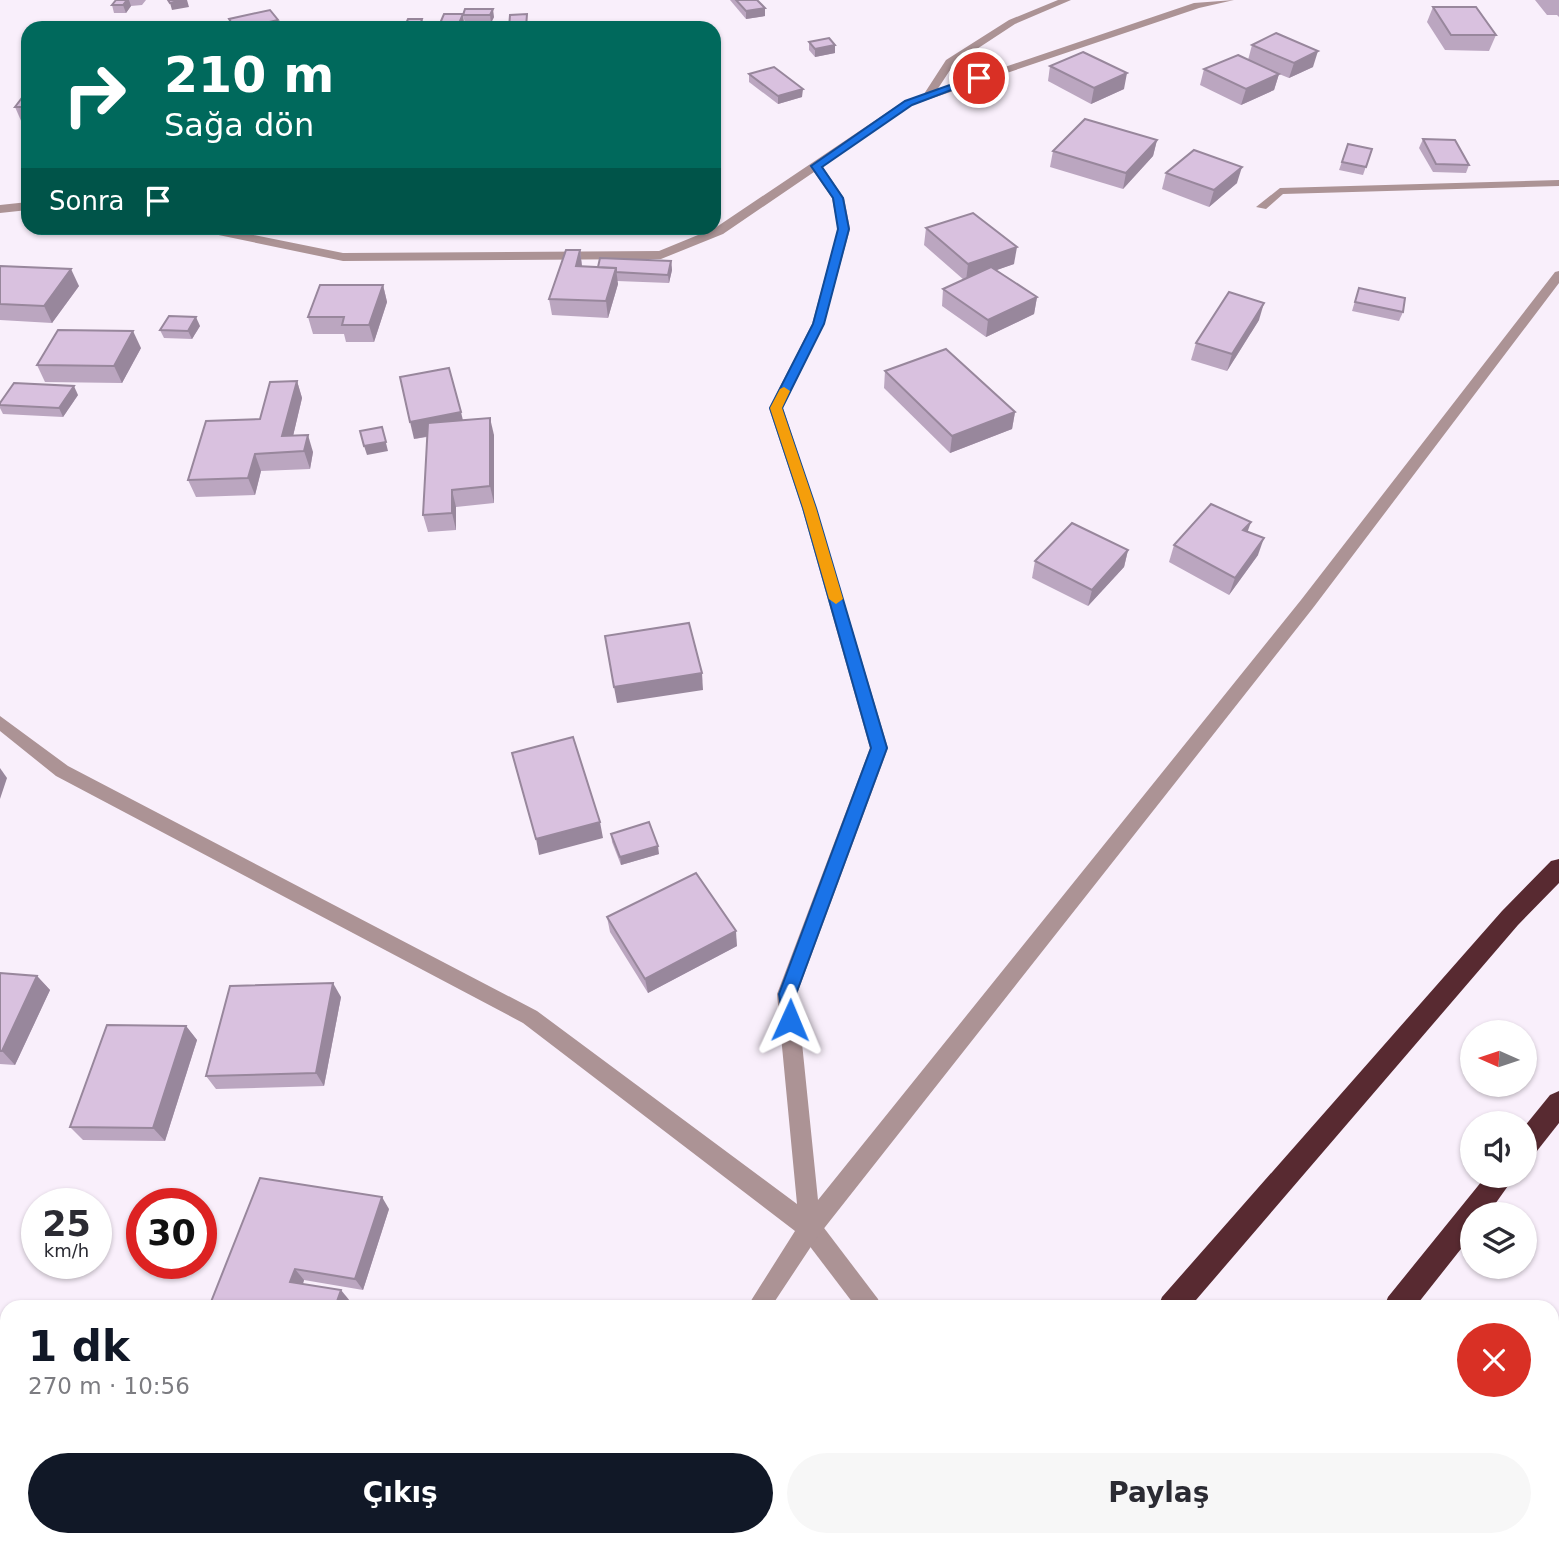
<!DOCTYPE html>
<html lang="tr">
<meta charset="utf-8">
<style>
:root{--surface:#fff;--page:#f7f7f7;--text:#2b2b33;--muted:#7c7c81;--accent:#111827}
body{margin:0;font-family:"DejaVu Sans",sans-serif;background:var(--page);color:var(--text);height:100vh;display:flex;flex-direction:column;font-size:26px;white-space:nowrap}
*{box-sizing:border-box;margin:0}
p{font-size:23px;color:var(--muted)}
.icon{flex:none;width:38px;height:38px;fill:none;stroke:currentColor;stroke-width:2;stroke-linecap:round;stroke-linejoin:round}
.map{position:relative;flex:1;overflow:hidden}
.side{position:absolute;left:0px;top:1300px;width:1559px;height:247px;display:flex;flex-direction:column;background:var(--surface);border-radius:21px 21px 0 0;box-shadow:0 2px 5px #0004}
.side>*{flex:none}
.hud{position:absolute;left:21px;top:21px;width:700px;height:214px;border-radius:21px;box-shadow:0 2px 5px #0004;background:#00695c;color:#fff;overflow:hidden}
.needle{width:46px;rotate:273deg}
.fabs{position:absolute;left:1460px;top:1020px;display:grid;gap:14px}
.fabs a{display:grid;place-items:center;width:77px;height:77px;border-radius:50%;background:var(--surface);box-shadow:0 2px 5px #0004;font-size:35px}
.speed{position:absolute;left:21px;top:1188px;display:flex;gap:14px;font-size:35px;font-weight:700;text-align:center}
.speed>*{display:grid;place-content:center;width:91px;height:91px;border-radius:50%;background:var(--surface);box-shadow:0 2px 5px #0004;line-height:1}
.speed small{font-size:18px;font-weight:400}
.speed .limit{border:10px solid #d22;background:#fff;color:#111}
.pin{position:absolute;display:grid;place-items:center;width:60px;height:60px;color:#fff;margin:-30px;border:4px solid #fff;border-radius:50%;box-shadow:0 2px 7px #0007}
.me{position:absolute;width:77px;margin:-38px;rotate:1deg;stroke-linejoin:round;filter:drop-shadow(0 0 5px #0008)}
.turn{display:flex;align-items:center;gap:24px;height:147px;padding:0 28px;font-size:32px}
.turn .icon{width:91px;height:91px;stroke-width:2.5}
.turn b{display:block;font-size:49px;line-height:60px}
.then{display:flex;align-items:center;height:66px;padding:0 28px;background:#0003;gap:14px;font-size:26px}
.round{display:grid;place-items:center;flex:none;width:74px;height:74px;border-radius:37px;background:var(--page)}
.overview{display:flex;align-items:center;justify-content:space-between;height:119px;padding:0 28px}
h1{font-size:42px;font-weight:800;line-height:52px;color:var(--accent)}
.action{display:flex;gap:14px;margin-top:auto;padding:14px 28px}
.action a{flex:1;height:80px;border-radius:42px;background:var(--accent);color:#fff;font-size:28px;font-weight:800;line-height:80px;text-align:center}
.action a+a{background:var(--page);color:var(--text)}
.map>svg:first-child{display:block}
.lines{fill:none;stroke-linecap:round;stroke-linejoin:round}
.lane{fill:#ac9395;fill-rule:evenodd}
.street{fill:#ac9395;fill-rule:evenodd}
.highway{fill:#582a31;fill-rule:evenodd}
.wall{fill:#bba6c0}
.shaded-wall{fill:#98879c}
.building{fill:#d9c1df;stroke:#98879c;stroke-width:2}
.route{fill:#1a73e8;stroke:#114b97;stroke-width:2}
.slow{fill:#f59e0b}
</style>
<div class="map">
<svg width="1559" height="1546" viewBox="0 0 1559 1546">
<rect width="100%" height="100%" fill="#f9effb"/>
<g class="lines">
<path class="lane" d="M810,1217l8,3 60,79 3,8h-25l-54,-71 -3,-8 3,-8z"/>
<g class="street">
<path d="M1058,0h13l-56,24 -61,40 -17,26 257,-87 40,-3 -35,8 -287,97 -90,61 22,32 6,31 -26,95 -41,84 33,100 72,240 -91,246 21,206 483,-600 254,-328 4,-1v12l-246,325 -495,628 -47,71h-24l48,-76 -272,-208 -467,-247 -56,-45v-15l68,50 469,245 260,193 -20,-210 93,-246 -68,-240 -33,-100 43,-84 26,-95 -6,-31 -18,-26 -91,62 -62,25 -318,2 -139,-29 -6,-4h21l124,25 316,-2 56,-23 189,-127 20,-7 22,-34 63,-40z"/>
<path d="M1559,180v6l-276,8 -17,15 -10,-2 24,-19z"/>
<path d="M28,202v8l-28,3v-8z"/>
<path d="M588,1540h27l-3,6h-27z"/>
</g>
<g class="highway">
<path d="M1559,859v24l-41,42 -328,382h-32l4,-10 340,-386 49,-50z"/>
<path d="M1559,1091v32l-26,33 -9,3v-32l26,-32z"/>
<path d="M1486,1176h29l-27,38h-16v21l-57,72h-31l4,-10z"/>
<path d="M952,1540h33l-2,6h-33z"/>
<path d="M1198,1540h33l-2,6h-33z"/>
</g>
</g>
<g class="wall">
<path d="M116,0h30l-4,5 -11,1 -5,7h-12l-2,-8z"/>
<path d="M730,0h27l8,8v8l-19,3z"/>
<path d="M1535,0h24v17l-2,-2h-10z"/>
<path d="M1433,7l63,28 -7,16 -44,-1 -18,-28z"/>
<path d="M465,9l29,8 -3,6h-26l-2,-8z"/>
<path d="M809,42l26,11 -20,4 -6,-7z"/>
<path d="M1252,45l61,22 -24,11 -10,-4 -5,16 -33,15 -41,-20 4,-16 44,-9z"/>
<path d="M1050,66l74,23 -33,15 -43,-23z"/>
<path d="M749,74l53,23 -24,7 -29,-22z"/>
<path d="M28,90v33h-6l-7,-16z"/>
<path d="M1423,139l46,26 -3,8 -33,-1 -14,-24z"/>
<path d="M1157,140l-4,16 -30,33 -73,-22 3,-16z"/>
<path d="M1348,144l24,5 -9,26 -24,-5z"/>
<path d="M1166,173l71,10 -28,24 -47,-18z"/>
<path d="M926,228l88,36 -18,6 41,27 -3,17 -48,23 -44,-31 1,-17 21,-9 -40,-35z"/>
<path d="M580,250l2,16 16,1 73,-6 1,9 -3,13 -52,-2 1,3 -10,34 -56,-3 -3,-16z"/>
<path d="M0,266l79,20 -27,37 -52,-3z"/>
<path d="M383,285l4,17 -13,40h-28l-2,-8h-31l-5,-17z"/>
<path d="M1359,288l44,24 -4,9 -47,-10z"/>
<path d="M1259,320l-32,51 -36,-11 5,-17z"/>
<path d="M200,326l-8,13 -28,-1 -4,-8z"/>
<path d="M141,348l-19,35 -77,-1 -8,-17z"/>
<path d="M885,371l130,41 -3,17 -62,24 -66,-65z"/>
<path d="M297,381l5,17 -9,38 20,16 -3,17 -49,2 -6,24 -59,2 -8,-17 72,-61z"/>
<path d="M78,395l-15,22 -60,-3 -3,-6v-5z"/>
<path d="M463,420l31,15v68l-38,4v23l-28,2 -5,-17 4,-78 -13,2z"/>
<path d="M1248,532l10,23 -29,40 -60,-33 5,-17z"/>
<path d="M1128,550l-4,17 -36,39 -56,-28 3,-17z"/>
<path d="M611,834l48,20 -38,11 -9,-23z"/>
<path d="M607,917l130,29 -89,47 -38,-61z"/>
<path d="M0,973l37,3 13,14 -35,75 -15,-1z"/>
<path d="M341,997l-17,89 -108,3 -10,-13z"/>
<path d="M186,1026l11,14 -32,101 -82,-1 -13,-13z"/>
<path d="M389,1209l-26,81 -59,-10 -1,4 47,17 -141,6z"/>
</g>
<g class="shaded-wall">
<path d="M127,0h2l2,6 -5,7 -3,-8z"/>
<path d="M182,0h5l2,7 -17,3 -2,-7z"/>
<path d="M765,8v8l-19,3v-8z"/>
<path d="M493,9l1,8 -3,6 -1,-8z"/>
<path d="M463,14l1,8 -2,6h-5z"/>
<path d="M422,19l2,9h-5z"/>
<path d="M278,20l2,8h-36z"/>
<path d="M835,45v8l-20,4v-8z"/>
<path d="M1318,51l-5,16 -24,11 5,-15z"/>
<path d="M1127,73l-3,16 -33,15 3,-16z"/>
<path d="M1279,74l-5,16 -33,15 5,-16z"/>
<path d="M803,89l-1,8 -24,7v-8z"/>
<path d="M1157,140l-4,16 -30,33 3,-16z"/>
<path d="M1242,167l-5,16 -28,24 5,-17z"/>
<path d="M1017,247l-3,17 -48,17 2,-17z"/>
<path d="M580,250l2,17 -6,-1z"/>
<path d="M671,261l1,9 -3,13 -1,-8z"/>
<path d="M616,268l2,16 -10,34 -2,-17z"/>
<path d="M71,269l8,17 -27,37 -8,-17z"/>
<path d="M383,285l4,17 -13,40 -5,-17z"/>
<path d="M1037,297l-3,17 -48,23 2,-17z"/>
<path d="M1264,303l-5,17 -32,51 5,-17z"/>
<path d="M196,317l4,9 -8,13 -4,-8z"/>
<path d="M133,331l8,17 -19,35 -8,-17z"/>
<path d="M297,381l5,17 -13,55 -7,-17z"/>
<path d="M74,386l4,9 -15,22 -4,-9z"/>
<path d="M461,412l4,17 -51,10 -4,-17z"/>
<path d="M1015,412l-3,17 -62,24 2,-17z"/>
<path d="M490,418l4,17v68l-4,-17z"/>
<path d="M382,427l6,24 -21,4 -3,-9z"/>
<path d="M308,435l5,17 -3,17 -6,-18z"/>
<path d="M255,454l6,17 -6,24 -7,-17z"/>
<path d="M452,490l4,17v23l-4,-17z"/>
<path d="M1251,522l-6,17 -2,-9z"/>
<path d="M1264,538l-6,17 -29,40 6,-17z"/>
<path d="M1128,550l-4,17 -36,39 4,-16z"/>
<path d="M702,673l1,17 -86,13 -3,-16z"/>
<path d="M0,768l7,10 -7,21z"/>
<path d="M600,822l3,16 -64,17 -3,-16z"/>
<path d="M658,846l1,8 -38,11 -1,-8z"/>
<path d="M736,931l1,15 -89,47 -3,-14z"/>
<path d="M37,976l13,14 -35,75 -13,-14z"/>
<path d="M333,983l8,14 -17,89 -8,-13z"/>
<path d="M186,1026l11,14 -32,101 -12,-13z"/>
<path d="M382,1197l7,12 -26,81 -8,-11z"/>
<path d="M295,1269l9,11 -4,13 -10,-11z"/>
<path d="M341,1290l9,11 -2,6h-13z"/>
</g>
<g class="building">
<path d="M116,0h11l-4,5h-11z"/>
<path d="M168,0h14l-12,3z"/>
<path d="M736,0h21l8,8 -19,3z"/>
<path d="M1433,7h43l20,28h-45z"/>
<path d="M465,9h28l-3,6h-27z"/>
<path d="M270,10l8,10 -34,8h-9l-6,-9z"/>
<path d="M444,14h19l-6,14h-19z"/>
<path d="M527,14l-1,14h-17l1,-13z"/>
<path d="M408,19h14l-3,9h-15z"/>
<path d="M1276,33l42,18 -24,12 -42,-18z"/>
<path d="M829,38l6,7 -20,4 -6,-7z"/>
<path d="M1083,52l44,21 -33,15 -44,-22z"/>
<path d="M1238,55l41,19 -33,15 -42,-20z"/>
<path d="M774,67l29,22 -25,7 -29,-22z"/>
<path d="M28,90v17h-13z"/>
<path d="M1085,119l72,21 -31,33 -73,-22z"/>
<path d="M1423,139l32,1 14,25 -33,-1z"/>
<path d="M1348,144l24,5 -6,18 -24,-5z"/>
<path d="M1194,150l48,17 -28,23 -48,-17z"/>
<path d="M973,213l44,34 -49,17 -42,-36z"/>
<path d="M566,250h14l-4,16 40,2 -10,33 -57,-2z"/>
<path d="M600,258l71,3 -3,14 -52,-3v-4l-18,-1z"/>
<path d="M0,266l71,3 -27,37 -44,-2z"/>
<path d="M991,267l46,30 -49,23 -45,-31z"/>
<path d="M320,285h63l-14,40h-27l2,-8h-36z"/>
<path d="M1359,288l46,10 -2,14 -48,-10z"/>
<path d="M1229,292l35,11 -32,51 -36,-11z"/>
<path d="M169,316l27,1 -8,14 -28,-1z"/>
<path d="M58,330l75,1 -19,35 -77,-1z"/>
<path d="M946,349l69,63 -63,24 -67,-65z"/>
<path d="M449,368l12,44 -51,10 -10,-45z"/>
<path d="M297,381l-15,55 26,-1 -4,16 -49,3 -7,24 -60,2 18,-59 54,-2 10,-37z"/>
<path d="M14,383l60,3 -15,22 -59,-3v-2z"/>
<path d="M490,418v68l-38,4v23l-29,2 5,-92z"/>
<path d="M382,427l4,15 -22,4 -4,-15z"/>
<path d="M1211,504l40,18 -8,8 21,8 -29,40 -61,-33z"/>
<path d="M1072,523l56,27 -36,40 -57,-29z"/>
<path d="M689,623l13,50 -88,14 -9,-51z"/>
<path d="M573,737l27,85 -64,17 -24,-86z"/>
<path d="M649,822l9,24 -38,11 -9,-23z"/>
<path d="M696,873l40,58 -91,48 -38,-62z"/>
<path d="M0,973l37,3 -35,75h-2z"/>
<path d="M333,983l-17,90 -110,3 24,-90z"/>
<path d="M107,1025l79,1 -33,102 -83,-1z"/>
<path d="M260,1178l122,19 -27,82 -60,-10 -5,13 51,8 -6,17h-126z"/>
</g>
<path class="route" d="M975,76l8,2 -71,27 -90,62 21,31 6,31 -25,95 -42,84 34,100 71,240 -91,246 3,26 -3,6 -6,2 -6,-2 -5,-32 92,-246 -68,-240 -33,-100 43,-84 25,-95 -5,-31 -22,-32 94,-65z"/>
<path class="slow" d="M784,387l6,4 -8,17 34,100 27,91 -7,5 -7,-5 -26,-91 -33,-100 10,-19z"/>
</svg>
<div class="fabs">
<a><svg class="needle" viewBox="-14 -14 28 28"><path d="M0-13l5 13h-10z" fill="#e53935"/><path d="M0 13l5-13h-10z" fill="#7c7c81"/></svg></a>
<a><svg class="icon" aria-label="sound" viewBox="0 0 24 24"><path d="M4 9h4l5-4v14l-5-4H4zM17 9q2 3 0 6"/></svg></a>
<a><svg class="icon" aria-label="layers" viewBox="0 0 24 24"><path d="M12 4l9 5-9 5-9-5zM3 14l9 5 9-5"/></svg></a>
</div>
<div class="speed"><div>25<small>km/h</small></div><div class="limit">30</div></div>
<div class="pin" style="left:979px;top:78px;background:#d93025"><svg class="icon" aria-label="arrive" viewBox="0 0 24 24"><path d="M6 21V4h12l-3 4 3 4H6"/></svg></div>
<svg class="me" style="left:790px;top:1020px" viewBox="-20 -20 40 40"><path d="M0-17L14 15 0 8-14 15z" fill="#1a73e8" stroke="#fff" stroke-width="4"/></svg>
<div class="hud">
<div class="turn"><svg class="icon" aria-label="right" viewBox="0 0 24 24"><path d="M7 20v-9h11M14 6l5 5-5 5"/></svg><div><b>210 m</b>Sağa dön</div></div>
<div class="then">Sonra<svg class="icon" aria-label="arrive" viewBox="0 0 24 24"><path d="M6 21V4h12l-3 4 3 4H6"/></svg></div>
</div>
<section class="side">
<div class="overview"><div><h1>1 dk</h1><p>270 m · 10:56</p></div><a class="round" style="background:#d93025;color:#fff"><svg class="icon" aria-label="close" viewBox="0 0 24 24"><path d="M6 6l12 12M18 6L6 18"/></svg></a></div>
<div class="action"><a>Çıkış</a><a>Paylaş</a></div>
</section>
</div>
